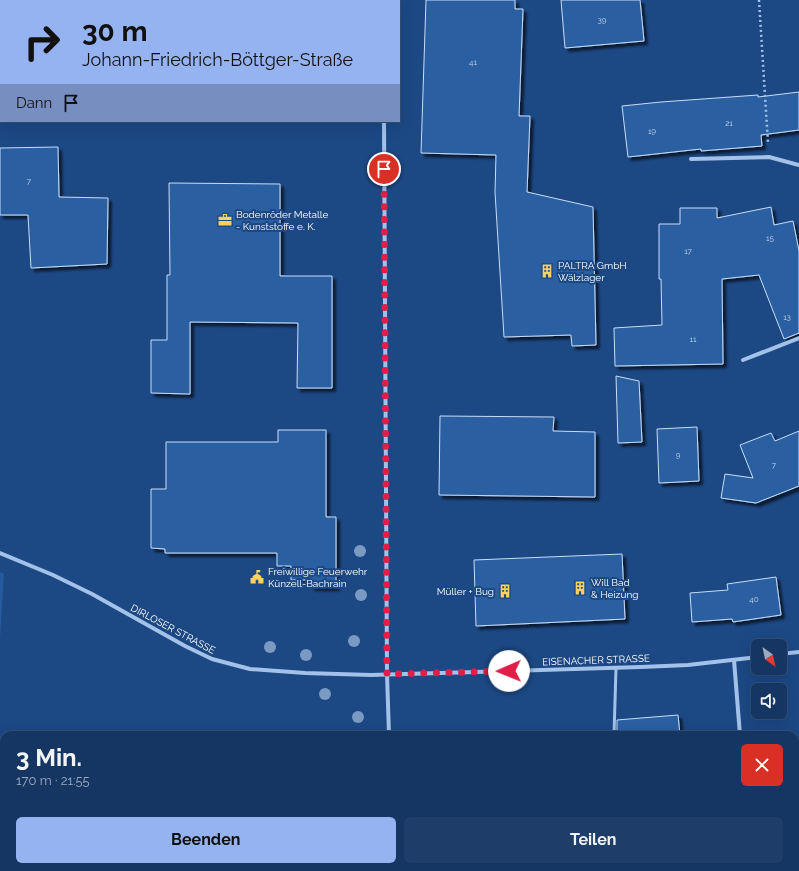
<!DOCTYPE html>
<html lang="de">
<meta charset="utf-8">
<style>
:root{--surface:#153663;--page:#1e3e69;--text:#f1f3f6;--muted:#9dabbe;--line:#345078;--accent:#95b2f1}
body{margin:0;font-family:Raleway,sans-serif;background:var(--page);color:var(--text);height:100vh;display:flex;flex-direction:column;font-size:15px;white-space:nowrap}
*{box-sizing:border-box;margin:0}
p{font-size:13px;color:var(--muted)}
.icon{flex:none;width:22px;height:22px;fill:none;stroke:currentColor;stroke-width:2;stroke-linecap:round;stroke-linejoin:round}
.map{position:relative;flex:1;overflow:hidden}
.details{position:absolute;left:0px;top:731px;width:799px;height:140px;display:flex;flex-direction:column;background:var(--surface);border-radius:12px 12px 0 0;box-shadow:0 4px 16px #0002,0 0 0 1px var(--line)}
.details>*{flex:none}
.hud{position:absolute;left:0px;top:0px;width:400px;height:122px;box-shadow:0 4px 16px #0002,0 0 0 1px var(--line);background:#95b2f1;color:#111;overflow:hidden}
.needle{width:26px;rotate:147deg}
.buttons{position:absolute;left:751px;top:639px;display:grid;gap:8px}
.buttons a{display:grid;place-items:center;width:36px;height:36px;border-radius:6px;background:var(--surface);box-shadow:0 4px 16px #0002,0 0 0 1px var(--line);font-size:20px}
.pin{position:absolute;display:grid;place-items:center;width:34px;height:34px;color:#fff;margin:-17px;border:2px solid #fff;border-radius:50%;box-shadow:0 1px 4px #0007}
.me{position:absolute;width:44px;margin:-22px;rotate:269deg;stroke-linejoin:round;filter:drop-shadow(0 0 3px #0008)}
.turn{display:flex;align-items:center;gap:14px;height:84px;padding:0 16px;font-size:18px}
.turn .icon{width:52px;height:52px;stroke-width:2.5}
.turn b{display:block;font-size:28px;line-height:34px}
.then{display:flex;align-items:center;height:38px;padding:0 16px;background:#0003;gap:8px;font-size:15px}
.round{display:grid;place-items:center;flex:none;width:42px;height:42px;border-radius:6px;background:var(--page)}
.head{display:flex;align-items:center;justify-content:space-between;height:68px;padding:0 16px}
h1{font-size:24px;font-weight:700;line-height:30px}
.button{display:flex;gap:8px;margin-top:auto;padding:8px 16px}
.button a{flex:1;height:46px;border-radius:6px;background:var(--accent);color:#111;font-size:16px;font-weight:700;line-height:46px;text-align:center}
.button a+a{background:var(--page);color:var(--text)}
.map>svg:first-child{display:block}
.green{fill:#26599d}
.building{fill:#2b5ea2;stroke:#c7ddf8;filter:url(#shadow)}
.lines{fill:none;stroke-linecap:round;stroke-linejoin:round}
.path{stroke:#a3c2ea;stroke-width:2.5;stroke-dasharray:2 3;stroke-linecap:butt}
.service{stroke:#a3c2ea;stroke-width:3}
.minor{stroke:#a3c2ea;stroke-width:4}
.tree{fill:#7a9ac4}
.route{stroke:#e11d48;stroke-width:7;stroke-dasharray:0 12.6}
.labels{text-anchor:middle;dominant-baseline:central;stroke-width:4;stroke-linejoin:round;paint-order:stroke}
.number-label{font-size:8px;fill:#cad7e8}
.poi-label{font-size:10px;fill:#fff;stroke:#1c4884;text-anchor:start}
.street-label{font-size:10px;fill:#fff;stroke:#1c4884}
</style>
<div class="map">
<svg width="799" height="871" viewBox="0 0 799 871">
<defs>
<filter id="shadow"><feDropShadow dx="3.5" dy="3.5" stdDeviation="1" flood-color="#0009"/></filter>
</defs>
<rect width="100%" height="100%" fill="#1c4884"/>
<path class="green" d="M0,572l4,2 -4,66z"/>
<g class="building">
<path d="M426,0h89v9h8l-4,107h11l-3,76 66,15 3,138 -24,1 -1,-11 -67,2 -9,-145 1,-37 -75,-2z"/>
<path d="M561,0h79l4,41 -79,7z"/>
<path d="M799,92v38l-38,5 1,11 -61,5v-2l-73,8 -6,-51 39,-4 97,-7v2z"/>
<path d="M58,147l1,50 49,1 -1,66 -76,4 -3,-53h-28v-67z"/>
<path d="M169,183l111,1v92h52v112h-35l1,-65 -108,-1v72l-39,-1v-53h16v-65h3z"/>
<path d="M771,207l3,18 19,-4 6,30v82l-15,6 -25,-64 -37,4 1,85 -108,2 -1,-38 48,-3 -1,-46h-2v-55h21v-16h37v10z"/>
<path d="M616,376l23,5 3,61 -24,1z"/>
<path d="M440,416l114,1 -1,14 42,1v65l-156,-2z"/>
<path d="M697,427l2,54 -40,2 -2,-54z"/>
<path d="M278,430h48v87h10v70h-25v-7h-20v-14h-14v-13h-112v-4l-14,-1v-59h15v-47h112z"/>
<path d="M799,431v55l-43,17 -35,-5 4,-24 28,4 -13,-33 31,-12 4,8z"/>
<path d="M622,554l3,65 -149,7 -2,-66z"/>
<path d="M776,577l5,38 -48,7 -1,-3 -40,3 -2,-29 38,-3 -1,-6z"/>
<path d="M678,715l2,20h-63v-15z"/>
</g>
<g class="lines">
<path class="path" d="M759,0l9,143"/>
<path class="service" d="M614,735l2,-67"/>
<g class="minor">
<path d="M384,1v-1"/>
<path d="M0,104h1"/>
<path d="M384,121l3,553 2,61"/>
<path d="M691,159l78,-2 30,8"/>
<path d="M743,360l56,-22"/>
<path d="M0,553l53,22 39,19 93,52 27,13 38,10 55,4 66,2 270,-8 47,-2 70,-8"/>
<path d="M780,654l19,-2"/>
<path d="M734,660l6,75"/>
<path d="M446,867l3,4"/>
</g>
</g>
<g class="tree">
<circle cx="360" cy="551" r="6"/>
<circle cx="361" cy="595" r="6"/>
<circle cx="354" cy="641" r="6"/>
<circle cx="270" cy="647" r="6"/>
<circle cx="306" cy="655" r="6"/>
<circle cx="325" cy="694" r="6"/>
<circle cx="358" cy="717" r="6"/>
</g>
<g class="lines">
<path class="route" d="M384,169l3,505 122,-3"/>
</g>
<defs>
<g id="office-bare" transform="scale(1.08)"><path d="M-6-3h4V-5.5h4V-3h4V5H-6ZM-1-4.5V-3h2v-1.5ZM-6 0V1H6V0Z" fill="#fbd161" stroke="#1c4884" stroke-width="2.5" paint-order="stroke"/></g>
<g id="building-bare" transform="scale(1.08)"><path d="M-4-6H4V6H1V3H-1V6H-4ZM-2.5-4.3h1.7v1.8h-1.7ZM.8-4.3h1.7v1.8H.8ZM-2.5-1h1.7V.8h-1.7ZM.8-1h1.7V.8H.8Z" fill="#fbd161" stroke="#1c4884" stroke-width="2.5" paint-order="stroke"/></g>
<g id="civic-bare" transform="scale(1.08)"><path d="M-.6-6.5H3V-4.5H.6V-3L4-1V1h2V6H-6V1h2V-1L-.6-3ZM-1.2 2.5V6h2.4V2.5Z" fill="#fbd161" stroke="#1c4884" stroke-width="2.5" paint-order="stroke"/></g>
</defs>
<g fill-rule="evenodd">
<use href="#office-bare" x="225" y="220"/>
<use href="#building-bare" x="547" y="271"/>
<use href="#civic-bare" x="257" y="577"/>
<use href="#building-bare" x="580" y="588"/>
<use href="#building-bare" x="505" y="591"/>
</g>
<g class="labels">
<g class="number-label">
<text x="602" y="20">39</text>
<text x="473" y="62">41</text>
<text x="729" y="123">21</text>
<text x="652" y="131">19</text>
<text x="29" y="181">7</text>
<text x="770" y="238">15</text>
<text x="688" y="251">17</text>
<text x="787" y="317">13</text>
<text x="693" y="339">11</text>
<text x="678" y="455">9</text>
<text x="774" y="465">7</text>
<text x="754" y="599">40</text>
</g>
<g class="poi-label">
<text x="236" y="214">Bodenröder Metalle<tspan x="236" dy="12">- Kunststoffe e. K.</tspan></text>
<text x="558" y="265">PALTRA GmbH<tspan x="558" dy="12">Wälzlager</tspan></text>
<text x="268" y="571">Freiwillige Feuerwehr<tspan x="268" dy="12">Künzell-Bachrain</tspan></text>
<text x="591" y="582">Will Bad<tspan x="591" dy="12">&amp; Heizung</tspan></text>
<text x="494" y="591" text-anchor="end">Müller + Bug</text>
</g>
<g class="street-label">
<text transform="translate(173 629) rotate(28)">DIRLOSER STRASSE</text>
<text transform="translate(596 660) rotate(-2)">EISENACHER STRASSE</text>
</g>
</g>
</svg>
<div class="buttons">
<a><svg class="needle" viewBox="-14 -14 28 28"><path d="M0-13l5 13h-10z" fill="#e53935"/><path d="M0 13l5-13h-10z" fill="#9dabbe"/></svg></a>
<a><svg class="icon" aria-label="sound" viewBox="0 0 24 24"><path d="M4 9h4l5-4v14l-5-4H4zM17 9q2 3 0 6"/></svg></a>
</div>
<div class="pin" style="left:384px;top:169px;background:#d93025"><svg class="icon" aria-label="arrive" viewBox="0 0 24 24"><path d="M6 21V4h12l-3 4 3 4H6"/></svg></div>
<svg class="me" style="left:509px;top:671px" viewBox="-20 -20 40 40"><circle r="19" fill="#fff"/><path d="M0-13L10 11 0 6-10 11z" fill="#e11d48"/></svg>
<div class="hud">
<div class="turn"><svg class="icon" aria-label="right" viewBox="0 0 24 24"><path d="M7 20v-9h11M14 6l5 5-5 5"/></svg><div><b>30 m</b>Johann-Friedrich-Böttger-Straße</div></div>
<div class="then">Dann<svg class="icon" aria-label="arrive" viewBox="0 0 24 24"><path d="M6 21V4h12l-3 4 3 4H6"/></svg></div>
</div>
<section class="details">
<div class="head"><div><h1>3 Min.</h1><p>170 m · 21:55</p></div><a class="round" style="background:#d93025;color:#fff"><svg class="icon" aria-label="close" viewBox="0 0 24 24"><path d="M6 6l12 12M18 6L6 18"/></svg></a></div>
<div class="button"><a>Beenden</a><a>Teilen</a></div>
</section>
</div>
